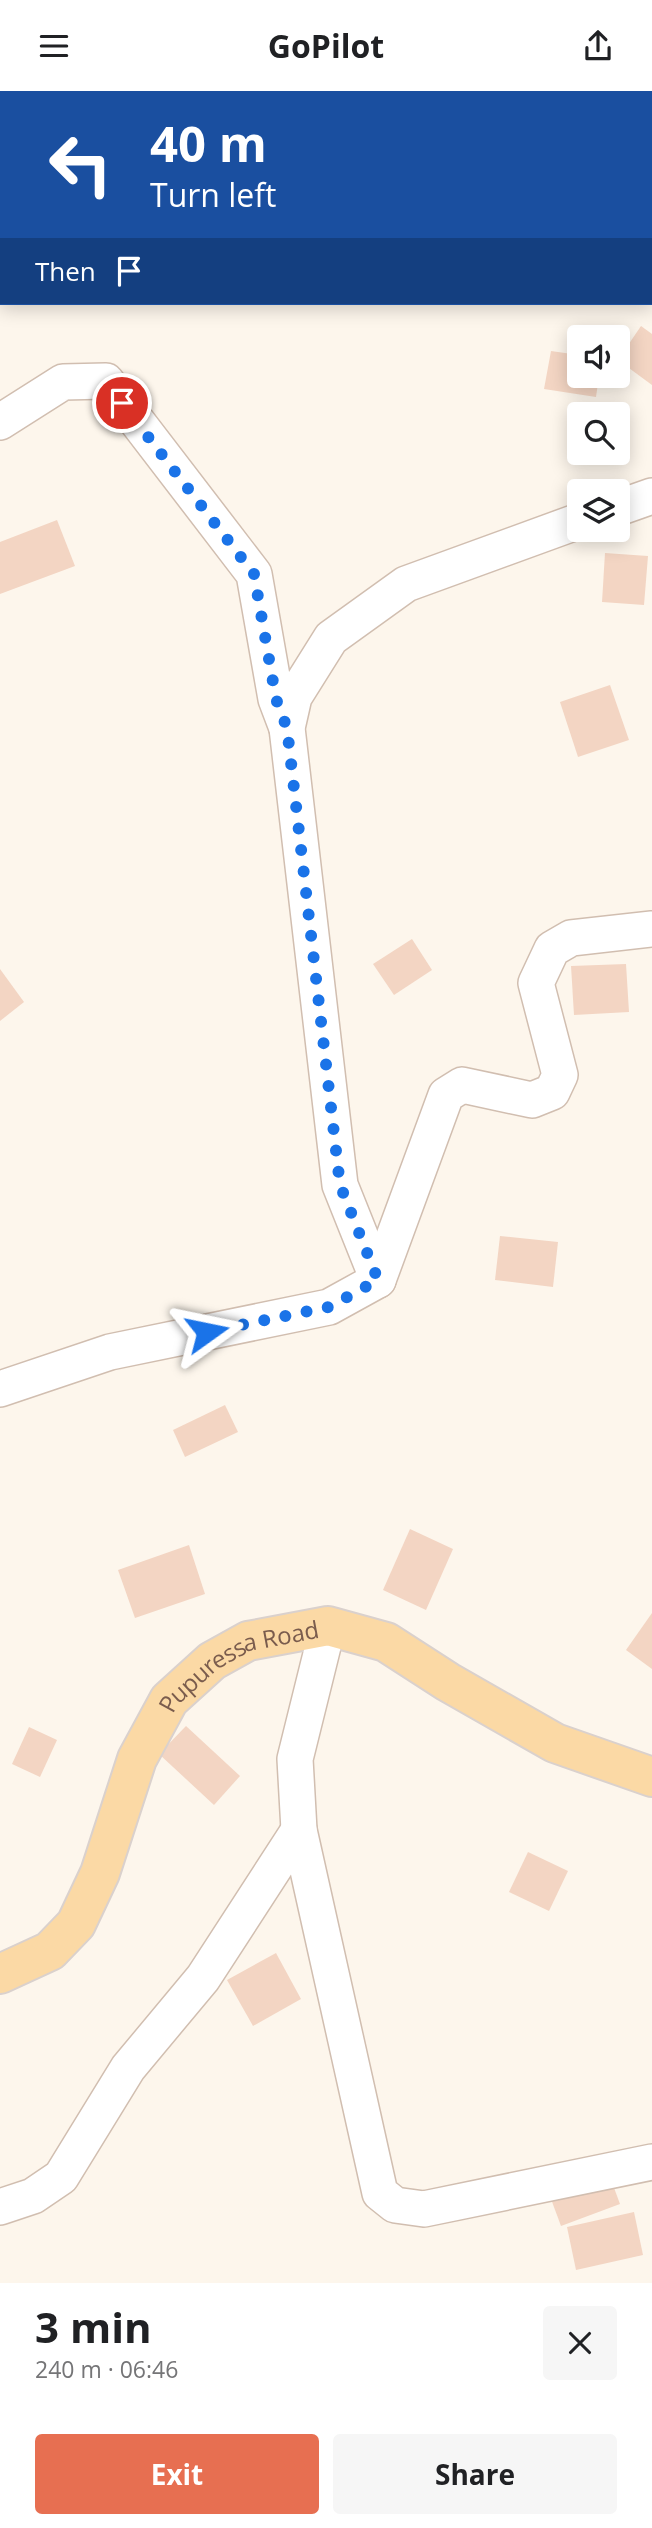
<!DOCTYPE html>
<meta charset="utf-8">
<style>
:root{--surface:#fff;--page:#f6f6f6;--text:#202124;--muted:#757577;--accent:#e76f51}
body{margin:0;font-family:"Open Sans",sans-serif;background:var(--page);color:var(--text);height:100vh;display:flex;flex-direction:column;font-size:26px;white-space:nowrap}
*{box-sizing:border-box;margin:0}
p{font-size:23px;color:var(--muted)}
.icon{flex:none;width:38px;height:38px;fill:none;stroke:currentColor;stroke-width:2;stroke-linecap:round;stroke-linejoin:round}
.map{position:relative;height:2192px;overflow:hidden}
.side{display:flex;flex-direction:column;background:var(--surface);flex:1}
.side>*{flex:none}
.top-card{position:absolute;left:0px;top:0px;width:653px;height:214px;box-shadow:0 4px 18px #0003;background:#1a4fa0;color:#fff;overflow:hidden}
.tools{position:absolute;left:567px;top:234px;display:grid;gap:14px}
.tools a{display:grid;place-items:center;width:63px;height:63px;border-radius:7px;background:var(--surface);box-shadow:0 4px 18px #0003;font-size:35px}
.pin{position:absolute;display:grid;place-items:center;width:60px;height:60px;color:#fff;margin:-30px;border:4px solid #fff;border-radius:50%;box-shadow:0 2px 7px #0007}
.me{position:absolute;width:77px;margin:-38px;rotate:78deg;stroke-linejoin:round;filter:drop-shadow(0 0 5px #0008)}
.turn{display:flex;align-items:center;gap:24px;height:147px;padding:0 35px;font-size:32px}
.turn .icon{width:91px;height:91px;stroke-width:2.5}
.turn b{display:block;font-size:49px;line-height:60px}
.then{display:flex;align-items:center;height:66px;padding:0 35px;background:#0003;gap:14px;font-size:26px}
.round{display:grid;place-items:center;flex:none;width:74px;height:74px;border-radius:7px;background:var(--page)}
.summary{display:flex;align-items:center;justify-content:space-between;height:119px;padding:0 35px}
h1{font-size:42px;font-weight:700;line-height:52px}
.primary-button{display:flex;gap:14px;margin-top:auto;padding:14px 35px}
.primary-button a{flex:1;height:80px;border-radius:7px;background:var(--accent);color:#fff;font-size:28px;font-weight:700;line-height:80px;text-align:center}
.primary-button a+a{background:var(--page);color:var(--text)}
header{display:flex;justify-content:space-between;align-items:center;height:91px;padding:0 35px;background:var(--surface);font-size:32px;font-weight:700}
.map>svg:first-child{display:block}
.building{fill:#f3d5c3}
.lines{fill:none;stroke-linecap:round;stroke-linejoin:round}
.street-casing{stroke:#d1beb0;stroke-width:38}
.primary-casing{stroke:#dad1cd;stroke-width:42}
.street{stroke:#fff;stroke-width:35}
.primary{stroke:#fbd9a5;stroke-width:38}
.route{stroke:#1a73e8;stroke-width:12;stroke-dasharray:0 21.6}
.labels{text-anchor:middle;dominant-baseline:central;stroke-width:6;stroke-linejoin:round;paint-order:stroke}
.street-label{font-size:24px;fill:#7a5c4d;stroke:#fffaf3}
</style>
<header><svg class="icon" aria-label="menu" viewBox="0 0 24 24"><path d="M4 6h16M4 12h16M4 18h16"/></svg>GoPilot<svg class="icon" aria-label="share" viewBox="0 0 24 24"><path d="M12 15V3M7 8l5-5 5 5M5 13v7h14v-7"/></svg></header>
<div class="map">
<svg width="652" height="2192" viewBox="0 0 652 2192">
<rect width="100%" height="100%" fill="#fdf6ec"/>
<g class="building">
<path d="M641,235l11,8v51l-34,-25z"/>
<path d="M551,260l28,4v21h20l-3,21 -52,-8z"/>
<path d="M57,429l18,46 -75,28v-52z"/>
<path d="M605,462l43,3 -4,49 -42,-3z"/>
<path d="M610,594l19,55 -51,17 -18,-55z"/>
<path d="M412,848l20,31 -38,25 -21,-31z"/>
<path d="M626,873l3,48 -55,3 -3,-49z"/>
<path d="M0,878l24,33 -24,19z"/>
<path d="M500,1145l58,6 -5,45 -58,-7z"/>
<path d="M225,1314l13,27 -53,25 -12,-27z"/>
<path d="M410,1438l43,20 -27,61 -43,-20z"/>
<path d="M189,1454l16,49 -70,24 -17,-48z"/>
<path d="M652,1522v56l-26,-19z"/>
<path d="M186,1635l54,50 -26,29 -55,-51z"/>
<path d="M29,1636l28,13 -17,37 -28,-13z"/>
<path d="M528,1761l40,19 -19,40 -40,-19z"/>
<path d="M276,1862l25,46 -48,27 -26,-46z"/>
<path d="M610,2086l10,27 -59,22 -10,-27z"/>
<path d="M634,2121l9,43 -67,15 -9,-43z"/>
</g>
<g class="lines">
<g class="street-casing">
<g id="street">
<path d="M0,331l63,-40 43,-1 148,193 22,125 11,29"/>
<path d="M618,417l34,-12"/>
<path d="M378,1189l-38,-95 -53,-457 7,-31 37,-59 75,-54 173,-63"/>
<path d="M0,1298l110,-37 219,-45 49,-27 68,-185 16,-10 70,15 20,-8 8,-17 -24,-92 16,-34 19,-11 81,-9"/>
<path d="M328,1535l-33,133 4,71 81,363 15,12 29,4 228,-47"/>
<path d="M0,2116l33,-11 28,-19 67,-109 75,-90 96,-148"/>
</g>
</g>
<g class="primary-casing">
<g id="primary">
<path id="s1" d="M0,1883l50,-23 26,-27 24,-51 37,-114 32,-59 43,-39 36,-20 80,-15 58,16 62,40 107,61 97,34"/>
</g>
</g>
<use href="#street" class="street"/>
<use href="#primary" class="primary"/>
</g>
<g class="lines">
<path class="route" d="M122,312l132,171 22,125 11,29 53,457 38,95 -49,27 -122,25"/>
</g>
<g class="labels">
<g class="street-label">
<text stroke="none"><textPath href="#s1" startOffset="416">Pupuressa Road</textPath></text>
</g>
</g>
</svg>
<div class="tools">
<a><svg class="icon" aria-label="sound" viewBox="0 0 24 24"><path d="M4 9h4l5-4v14l-5-4H4zM17 9q2 3 0 6"/></svg></a>
<a><svg class="icon" aria-label="search" viewBox="0 0 24 24"><circle cx="10" cy="10" r="6"/><path d="M15 15l6 6"/></svg></a>
<a><svg class="icon" aria-label="layers" viewBox="0 0 24 24"><path d="M12 4l9 5-9 5-9-5zM3 14l9 5 9-5"/></svg></a>
</div>
<div class="pin" style="left:122px;top:312px;background:#d93025"><svg class="icon" aria-label="arrive" viewBox="0 0 24 24"><path d="M6 21V4h12l-3 4 3 4H6"/></svg></div>
<svg class="me" style="left:207px;top:1241px" viewBox="-20 -20 40 40"><path d="M0-17L14 15 0 8-14 15z" fill="#1a73e8" stroke="#fff" stroke-width="4"/></svg>
<div class="top-card">
<div class="turn"><svg class="icon" aria-label="left" viewBox="0 0 24 24"><path d="M17 20v-9H6M10 6l-5 5 5 5"/></svg><div><b>40 m</b>Turn left</div></div>
<div class="then">Then<svg class="icon" aria-label="arrive" viewBox="0 0 24 24"><path d="M6 21V4h12l-3 4 3 4H6"/></svg></div>
</div>
</div>
<section class="side">
<div class="summary"><div><h1>3 min</h1><p>240 m · 06:46</p></div><a class="round"><svg class="icon" aria-label="close" viewBox="0 0 24 24"><path d="M6 6l12 12M18 6L6 18"/></svg></a></div>
<div class="primary-button"><a>Exit</a><a>Share</a></div>
</section>
